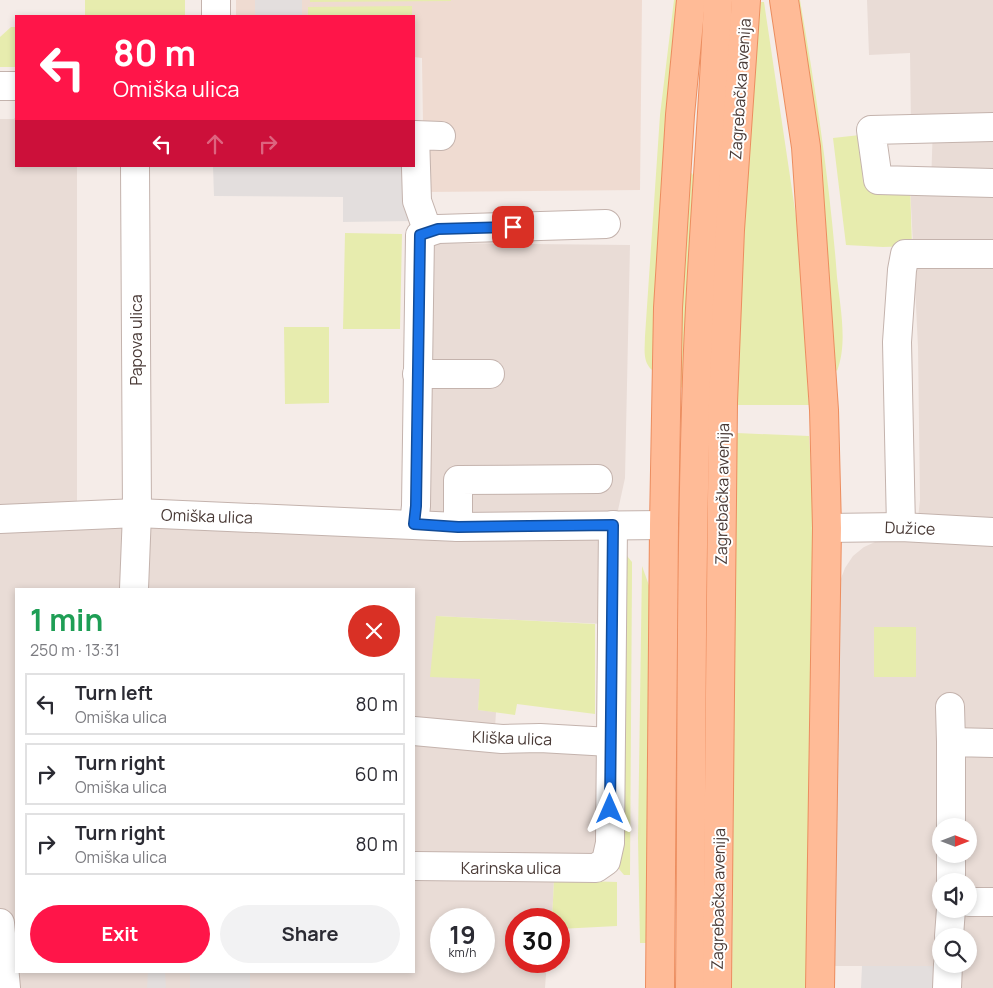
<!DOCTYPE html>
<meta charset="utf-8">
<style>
:root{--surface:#fff;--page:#f2f2f3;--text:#2b2b33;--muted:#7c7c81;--line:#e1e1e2;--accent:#ff1549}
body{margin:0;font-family:Manrope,sans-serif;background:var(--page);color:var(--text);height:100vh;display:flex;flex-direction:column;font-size:19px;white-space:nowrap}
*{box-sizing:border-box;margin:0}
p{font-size:16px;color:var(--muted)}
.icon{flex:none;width:28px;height:28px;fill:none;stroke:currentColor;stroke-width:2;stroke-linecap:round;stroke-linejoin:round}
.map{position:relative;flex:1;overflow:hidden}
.side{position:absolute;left:15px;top:588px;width:400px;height:385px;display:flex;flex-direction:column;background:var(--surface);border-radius:0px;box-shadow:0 2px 8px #0003}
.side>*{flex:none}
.guide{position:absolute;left:15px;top:15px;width:400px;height:152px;border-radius:0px;box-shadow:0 2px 8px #0003;background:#ff1549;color:#fff;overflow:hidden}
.needle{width:32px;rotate:90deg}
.tools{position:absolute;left:932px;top:818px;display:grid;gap:10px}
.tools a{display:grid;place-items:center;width:45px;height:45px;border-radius:50%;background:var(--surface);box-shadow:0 2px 8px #0003;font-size:25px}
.speed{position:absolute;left:430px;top:908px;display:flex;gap:10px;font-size:25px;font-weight:700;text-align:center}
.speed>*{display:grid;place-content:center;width:65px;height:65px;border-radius:50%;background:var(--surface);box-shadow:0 2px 8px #0003;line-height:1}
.speed small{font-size:12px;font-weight:400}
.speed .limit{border:8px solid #d22;background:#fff;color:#111}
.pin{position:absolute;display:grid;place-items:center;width:42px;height:42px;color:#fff;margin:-21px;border-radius:10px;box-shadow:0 2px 8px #0006}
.me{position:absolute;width:55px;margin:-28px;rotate:0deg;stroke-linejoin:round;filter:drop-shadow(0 0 4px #0008)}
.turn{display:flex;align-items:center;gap:18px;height:105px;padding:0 15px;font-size:22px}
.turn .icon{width:65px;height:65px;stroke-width:2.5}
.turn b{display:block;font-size:35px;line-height:42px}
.lanes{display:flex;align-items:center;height:48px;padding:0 15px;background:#0003;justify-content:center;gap:25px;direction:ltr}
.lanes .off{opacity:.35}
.round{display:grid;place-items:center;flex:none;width:52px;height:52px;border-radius:26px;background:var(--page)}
.overview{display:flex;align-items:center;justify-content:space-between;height:85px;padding:0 15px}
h1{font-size:30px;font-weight:700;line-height:38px;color:#1e9e55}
.cta{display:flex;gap:10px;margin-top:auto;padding:10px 15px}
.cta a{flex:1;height:58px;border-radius:30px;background:var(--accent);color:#fff;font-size:20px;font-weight:700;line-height:58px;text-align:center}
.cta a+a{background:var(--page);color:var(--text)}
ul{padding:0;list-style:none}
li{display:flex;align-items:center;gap:15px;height:62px;margin:0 10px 8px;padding:0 5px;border:2px solid var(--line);border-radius:0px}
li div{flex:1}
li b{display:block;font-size:19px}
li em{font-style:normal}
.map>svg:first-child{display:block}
.residential{fill:#e9dcd6;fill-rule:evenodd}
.education{fill:#efdbd1}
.green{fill:#e7ecae}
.parking{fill:#e3dedd}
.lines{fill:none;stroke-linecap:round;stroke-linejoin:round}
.minor-casing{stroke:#c4b3ad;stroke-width:30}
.major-casing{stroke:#ec8d5f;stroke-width:30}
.minor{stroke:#fff;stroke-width:28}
.major{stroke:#ffbb97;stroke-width:28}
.route-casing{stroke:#114b97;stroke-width:12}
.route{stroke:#1a73e8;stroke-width:9}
.labels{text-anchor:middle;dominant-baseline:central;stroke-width:4;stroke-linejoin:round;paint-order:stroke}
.street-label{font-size:16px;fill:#493a36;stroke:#fff}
</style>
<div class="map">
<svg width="993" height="988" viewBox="0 0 993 988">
<rect width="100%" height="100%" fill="#f5ece8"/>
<g class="residential">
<path d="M867,0h126v521l-75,-3 2,-18 -2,-153 -8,-162h21l2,-61 -22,1 -1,-72 -41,2z"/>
<path d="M16,116v50h61v356l347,9 -2,-277 13,-11 195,2 -5,233 -18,83 -2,63 -169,-8 45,63 -3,31 18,2 -2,32 100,11 7,4 -4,94 -43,27 -2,39h-36v42h31l-2,27h-545v-869h14zM16,589h398v382h-398zM441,919h43v42h-43z"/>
<path d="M888,540l105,4v184h-49l-5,238h-104l5,-385 5,-13 8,-12 11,-9 11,-5z"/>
<path d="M961,756h32v138h-24v-13h-10v-27h10v-28h-9z"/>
<path d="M958,911h35v77h-38l1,-24h13v-28h-12z"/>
</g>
<path class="education" d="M236,0h406l-2,190 -216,2 -2,-134 -8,-1v-41h-178z"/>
<g class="green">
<rect x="85" y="0" width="100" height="16"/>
<path d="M310,0h141v1l-141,1z"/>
<path d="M674,0h8l-24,240 -6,130c-10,-9 -7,-22 -7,-34l15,-221z"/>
<path d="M792,0h8c16,92 30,183 37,277 3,29 11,66 0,94l-2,-2 -13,-160z"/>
<path d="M756,2h8l34,228 11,175h-73z"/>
<path d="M412,6v10h-104v-9z"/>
<path d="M11,27h5v40h-16v-30z"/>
<path d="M860,135l3,47 14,5 33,-2 2,61 -29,1 -37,-2 -13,-107z"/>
<path d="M692,173l2,5 -10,210 -5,-1 2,-75 9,-138z"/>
<path d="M345,233l57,1 -2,95h-57z"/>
<path d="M284,327h45v76l-44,1z"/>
<path d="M737,433l72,3 4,57 -5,495h-76l3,-376 -1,-130z"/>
<path d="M627,556l5,6v13l-2,300h-6l-5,-6 -1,-62 6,-250z"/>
<path d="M642,566l9,25 -4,352h-7l-2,-104z"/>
<path d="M436,616l159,8v90l-78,-10 -2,11 -37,-5 2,-31 -50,-2z"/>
<rect x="874" y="627" width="42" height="50"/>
<path d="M554,880l63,2v44l-58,3v-10h-7z"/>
</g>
<g class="parking">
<rect x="255" y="0" width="47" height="16"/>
<path d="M213,166h199v55l-69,1v-25l-129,-1z"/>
<path d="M862,966h77l1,22h-79z"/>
<path d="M148,971h17l1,17h-19z"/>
<path d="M190,971h100v2h-40v15h-60z"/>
</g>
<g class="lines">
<g class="minor-casing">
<g id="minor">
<path d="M216,0v16"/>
<path d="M0,86h16"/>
<path d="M993,127l-122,3 7,50 115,3"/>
<path d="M428,232l-11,-31 -2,-66 26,1"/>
<path d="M417,374h73"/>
<path d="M0,519l137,-6 321,14 206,-2"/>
<path d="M414,524l2,-18 4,-271 18,-6 168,-5"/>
<path d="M458,527v-47l140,-1"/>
<path d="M901,527l-4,-185 5,-72 3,-16h88"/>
<path d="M827,528l74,-1 92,5"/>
<path d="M134,589l3,-76 -2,-347"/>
<path d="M950,707l1,35"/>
<path d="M414,731l88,8 38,-1 70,4"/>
<path d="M951,826v-84l42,1"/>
<path d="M951,854v27"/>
<path d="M414,866l182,2 10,-7 4,-18 3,-318"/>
<path d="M969,902h24"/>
<path d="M0,923l6,65"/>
<path d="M949,936l2,-27"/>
<path d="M947,988l1,-24"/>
</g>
</g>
<g class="major-casing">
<g id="major">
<path d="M784,0l22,147 18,263 3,118 -7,460"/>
<path d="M660,988l4,-463 4,-217 12,-193 11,-115"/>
<path d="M690,988c2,-204 0,-408 7,-611 4,-126 16,-251 21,-377"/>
<path d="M717,988l6,-585 7,-173 16,-230"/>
</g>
</g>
<use href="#minor" class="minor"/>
<use href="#major" class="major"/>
</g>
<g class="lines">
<g class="route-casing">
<path id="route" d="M513,227l-75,2 -18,6 -4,271 -2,18 44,3 155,-2 -3,284"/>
</g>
<use href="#route" class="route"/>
</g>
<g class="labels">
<g class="street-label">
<text transform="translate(740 89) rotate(-86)">Zagrebačka avenija</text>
<text transform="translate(136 340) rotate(-90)">Papova ulica</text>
<text transform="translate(722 494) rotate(-89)">Zagrebačka avenija</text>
<text transform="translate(207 516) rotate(2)">Omiška ulica</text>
<text transform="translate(910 528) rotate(2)">Dužice</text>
<text transform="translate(512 738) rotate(2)">Kliška ulica</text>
<text x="511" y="868">Karinska ulica</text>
<text transform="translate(718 899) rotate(-89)">Zagrebačka avenija</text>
</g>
</g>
</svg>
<div class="tools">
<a><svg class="needle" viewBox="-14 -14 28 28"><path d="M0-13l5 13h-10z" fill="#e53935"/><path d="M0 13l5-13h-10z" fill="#7c7c81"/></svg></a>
<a><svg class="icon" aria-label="sound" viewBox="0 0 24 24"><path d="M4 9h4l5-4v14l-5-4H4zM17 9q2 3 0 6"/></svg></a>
<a><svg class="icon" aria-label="search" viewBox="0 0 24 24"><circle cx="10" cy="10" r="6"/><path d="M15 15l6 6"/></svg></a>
</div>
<div class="speed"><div>19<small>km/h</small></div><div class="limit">30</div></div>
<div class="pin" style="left:513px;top:227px;background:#d93025"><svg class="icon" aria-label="arrive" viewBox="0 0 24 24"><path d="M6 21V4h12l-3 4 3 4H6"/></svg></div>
<svg class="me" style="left:610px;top:809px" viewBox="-20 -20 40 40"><path d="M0-17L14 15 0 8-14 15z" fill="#1a73e8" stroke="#fff" stroke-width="4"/></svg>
<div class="guide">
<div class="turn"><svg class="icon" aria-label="left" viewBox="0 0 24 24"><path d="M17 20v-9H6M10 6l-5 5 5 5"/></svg><div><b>80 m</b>Omiška ulica</div></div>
<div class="lanes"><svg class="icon" aria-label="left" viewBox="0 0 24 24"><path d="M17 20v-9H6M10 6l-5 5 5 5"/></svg><svg class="icon off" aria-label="ahead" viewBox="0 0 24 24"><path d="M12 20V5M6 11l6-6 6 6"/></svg><svg class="icon off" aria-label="right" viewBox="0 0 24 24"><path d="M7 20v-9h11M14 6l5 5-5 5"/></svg></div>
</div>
<section class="side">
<div class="overview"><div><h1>1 min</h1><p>250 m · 13:31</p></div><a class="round" style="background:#d93025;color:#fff"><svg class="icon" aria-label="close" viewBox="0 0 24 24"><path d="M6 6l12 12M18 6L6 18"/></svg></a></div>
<ul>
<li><svg class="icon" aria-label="left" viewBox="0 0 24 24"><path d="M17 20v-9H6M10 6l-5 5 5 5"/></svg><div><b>Turn left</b><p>Omiška ulica</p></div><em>80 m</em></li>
<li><svg class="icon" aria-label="right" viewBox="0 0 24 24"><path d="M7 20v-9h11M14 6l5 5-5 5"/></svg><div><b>Turn right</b><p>Omiška ulica</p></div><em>60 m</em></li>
<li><svg class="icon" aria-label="right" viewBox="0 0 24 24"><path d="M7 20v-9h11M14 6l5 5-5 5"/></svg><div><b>Turn right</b><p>Omiška ulica</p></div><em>80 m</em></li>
</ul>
<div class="cta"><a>Exit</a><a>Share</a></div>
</section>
</div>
